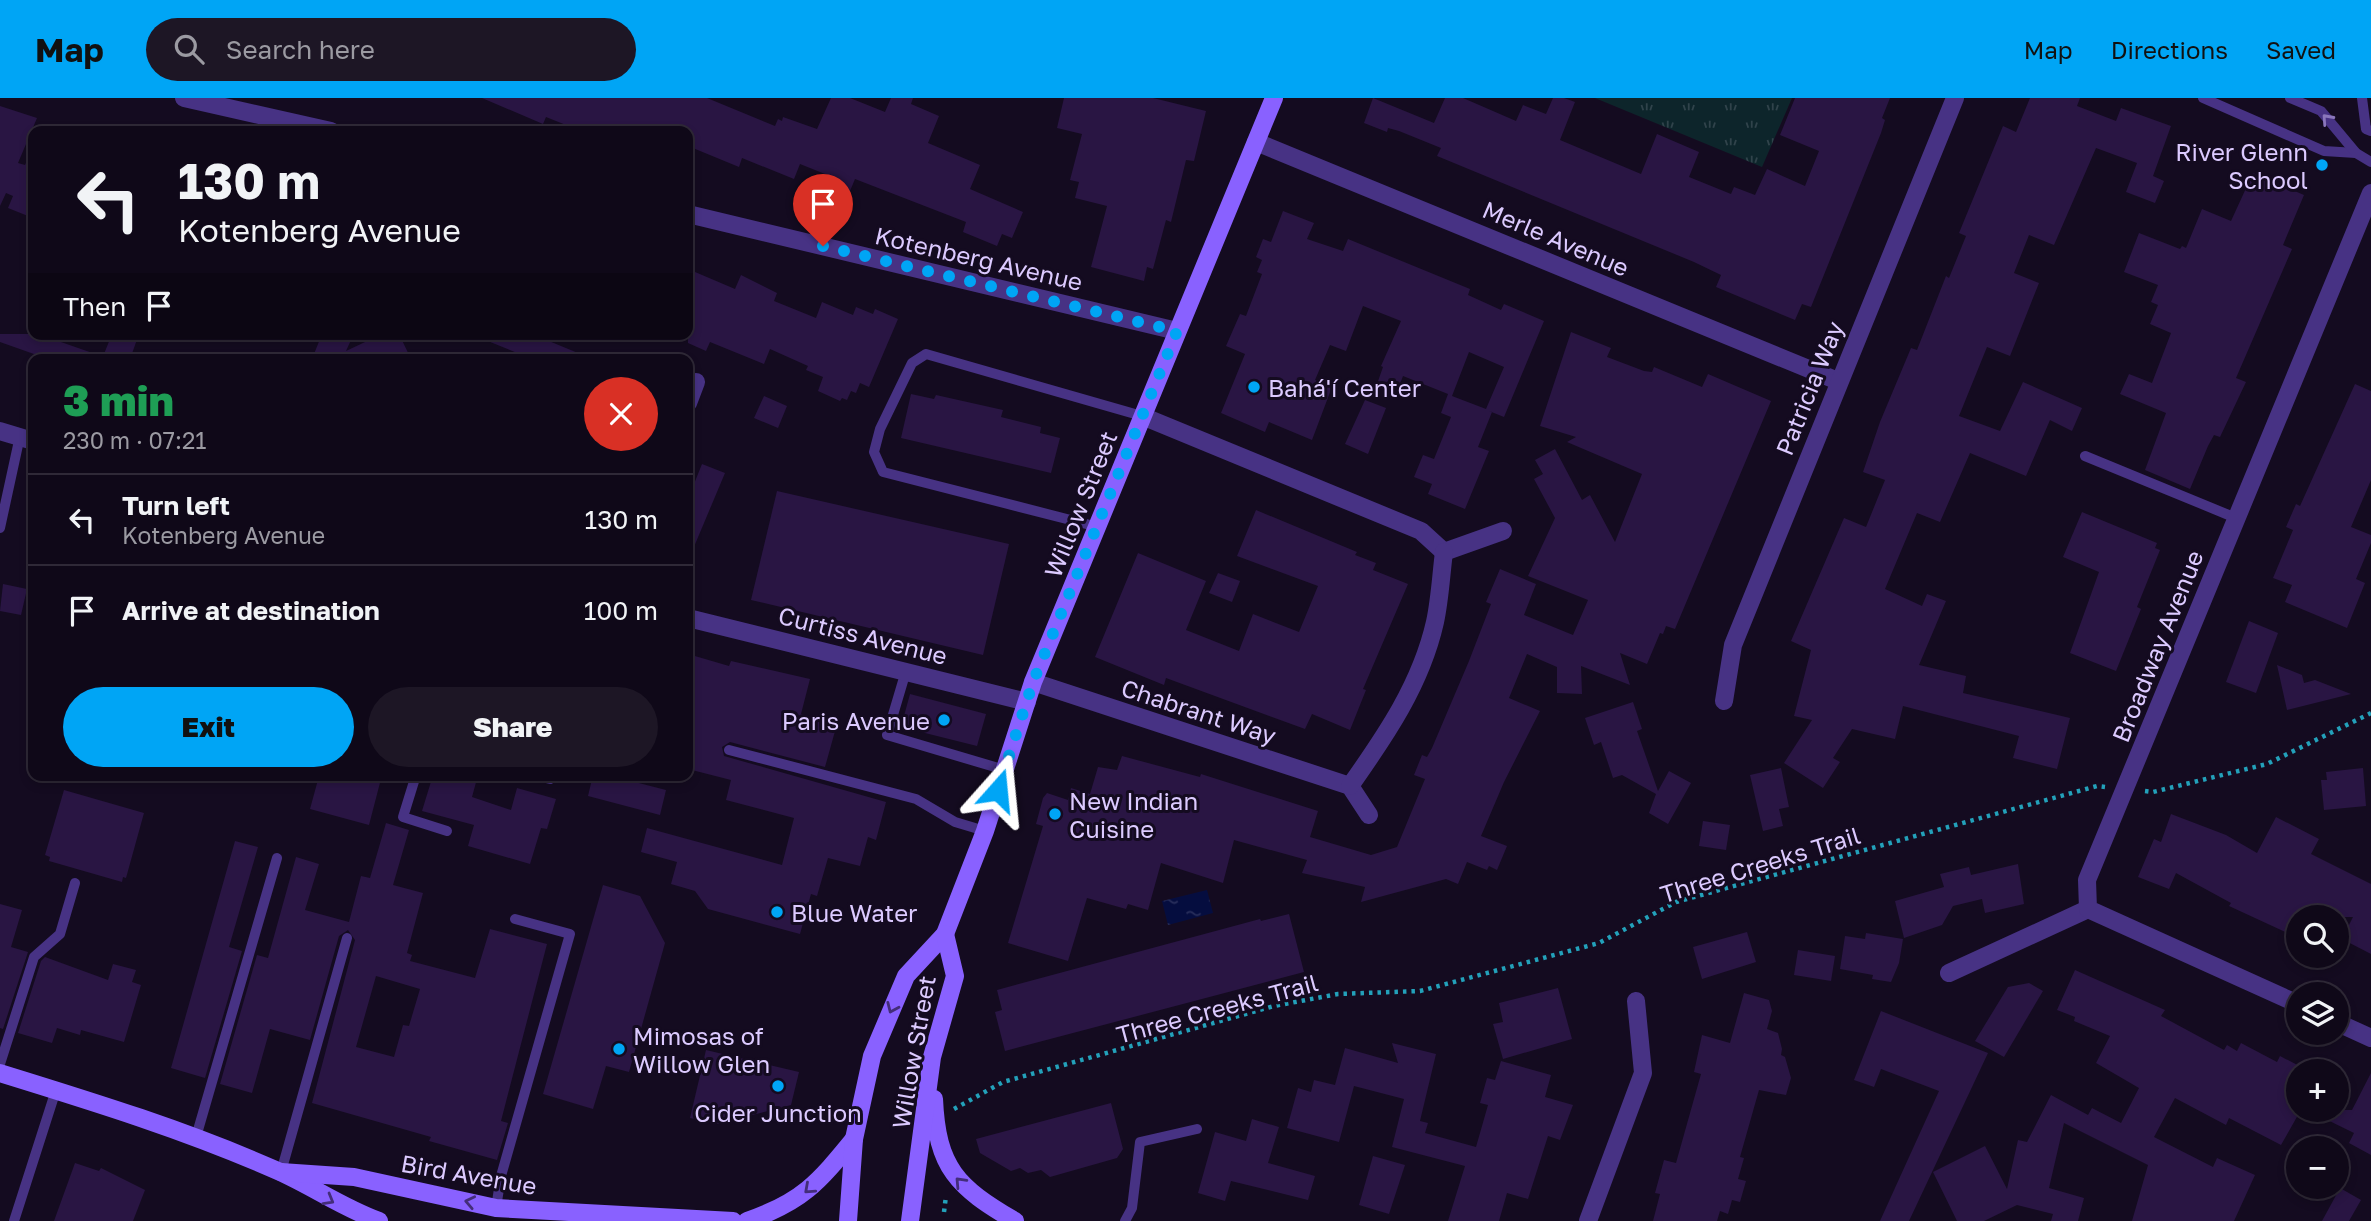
<!DOCTYPE html>
<meta charset="utf-8">
<style>
:root{--surface:#0f0818;--page:#1d1625;--text:#f1f3f6;--muted:#9b9aa2;--line:#2f2937;--accent:#00a5f5}
body{margin:0;font-family:"Golos Text",sans-serif;background:var(--page);color:var(--text);height:100vh;display:flex;flex-direction:column;font-size:26px;white-space:nowrap}
*{box-sizing:border-box;margin:0}
p{font-size:23px;color:var(--muted)}
.icon{flex:none;width:38px;height:38px;fill:none;stroke:currentColor;stroke-width:2;stroke-linecap:round;stroke-linejoin:round}
.map{position:relative;flex:1;overflow:hidden}
.panel{position:absolute;left:28px;top:256px;width:665px;height:427px;display:flex;flex-direction:column;background:var(--surface);border-radius:14px;box-shadow:0 4px 10px #0003,0 0 0 2px var(--line)}
.panel>*{flex:none}
.guide{position:absolute;left:28px;top:28px;width:665px;height:214px;border-radius:14px;box-shadow:0 4px 10px #0003,0 0 0 2px var(--line);background:#0f0818;color:var(--text);overflow:hidden}
.fabs{position:absolute;left:2286px;top:807px;display:grid;gap:14px}
.fabs a{display:grid;place-items:center;width:63px;height:63px;border-radius:50%;background:var(--surface);box-shadow:0 4px 10px #0003,0 0 0 2px var(--line);font-size:35px}
.pin{position:absolute;display:grid;place-items:center;width:60px;height:60px;color:#fff;margin:-72px -30px;border-radius:50% 50% 50% 0;rotate:-45deg;box-shadow:0 0 7px #0007}
.pin .icon{rotate:45deg}
.me{position:absolute;width:77px;margin:-38px;rotate:18deg;stroke-linejoin:round;filter:drop-shadow(0 0 5px #0008)}
.turn{display:flex;align-items:center;gap:24px;height:147px;padding:0 35px;font-size:32px}
.turn .icon{width:91px;height:91px;stroke-width:2.5}
.turn b{display:block;font-size:49px;line-height:60px}
.then{display:flex;align-items:center;height:66px;padding:0 35px;background:#0003;gap:14px;font-size:26px}
.round{display:grid;place-items:center;flex:none;width:74px;height:74px;border-radius:37px;background:var(--page)}
.summary{display:flex;align-items:center;justify-content:space-between;height:119px;padding:0 35px}
h1{font-size:42px;font-weight:800;line-height:52px;color:#1e9e55}
.primary-button{display:flex;gap:14px;margin-top:auto;padding:14px 35px}
.primary-button a{flex:1;height:80px;border-radius:42px;background:var(--accent);color:#111;font-size:28px;font-weight:800;line-height:80px;text-align:center}
.primary-button a+a{background:var(--page);color:var(--text)}
ul{padding:0;list-style:none}
li{display:flex;align-items:center;gap:21px;height:91px;padding:0 35px;border-top:2px solid var(--line)}
li div{flex:1}
li b{display:block;font-size:26px}
li em{font-style:normal}
header{display:flex;align-items:center;gap:42px;box-sizing:border-box;height:98px;padding:0 35px;background:var(--accent);color:#111}
header strong{font-size:33px}
nav{display:flex;gap:38px;margin-inline-start:auto;font-size:24px}
.search{width:490px;height:63px;background:var(--page);display:flex;align-items:center;gap:18px;box-sizing:border-box;padding:0 24px;border-radius:38px;color:var(--muted);font-size:26px}
.map>svg:first-child{display:block}
.grass{fill:url(#grass-tufts)}
.water{fill:url(#water-ripples)}
.building{fill:#291543;fill-rule:evenodd}
.lines{fill:none;stroke-linecap:round;stroke-linejoin:round}
.path{stroke:#23a1ba;stroke-width:4.5;stroke-dasharray:3.5 5;stroke-linecap:butt}
.lane{stroke:#473284;stroke-width:10}
.street{stroke:#473284;stroke-width:18}
.secondary{stroke:#8961ff;stroke-width:18}
.oneway{stroke:#8a76bb}
.oneway2{stroke:#432d79}
.route{stroke:#00a5f5;stroke-width:12;stroke-dasharray:0 21.6}
.poi-dot{fill:#00a5f5;stroke:#140b20;stroke-width:2.5}
.labels{text-anchor:middle;dominant-baseline:central;stroke-width:6;stroke-linejoin:round;paint-order:stroke}
.poi-label{font-size:24px;fill:#dccaff;stroke:#140b20;text-anchor:start}
.street-label{font-size:24px;fill:#dccaff;stroke:#140b20}
</style>
<header>
<strong>Map</strong>
<div class="search"><svg class="icon" aria-label="search" viewBox="0 0 24 24"><circle cx="10" cy="10" r="6"/><path d="M15 15l6 6"/></svg>Search here</div>
<nav><a>Map</a><a>Directions</a><a>Saved</a></nav>
</header>
<div class="map">
<svg width="2371" height="1123" viewBox="0 0 2371 1123">
<defs>
<pattern id="grass-tufts" width="24" height="20" patternUnits="userSpaceOnUse" patternTransform="scale(1.75)"><rect width="24" height="20" fill="#0d252b"/><path d="M3 7l-1-3M5 7V3M7 7l1-3M15 17l-1-3M17 17v-4M19 17l1-3" fill="none" stroke="#30434b"/></pattern>
<pattern id="water-ripples" width="26" height="14" patternUnits="userSpaceOnUse" patternTransform="scale(1.75)"><rect width="26" height="14" fill="#050d3f"/><path d="M2 4q2-2 4 0t4 0M15 11q2-2 4 0t4 0" fill="none" stroke="#292f5c"/></pattern>
</defs>
<rect width="100%" height="100%" fill="#140b20"/>
<path class="grass" d="M1595,0h197l-30,69z"/>
<path class="water" d="M1207,792l6,23 -45,12 -6,-24z"/>
<g class="building">
<path d="M482,0h225l68,28 3,-7 4,2 1,-4 34,12 14,-31h19l35,14 6,-14h22l-2,6 28,12 -11,27 52,22 -10,24 53,23 -11,26 -10,-4 -5,12 -34,-14 3,-10 -111,-43 -17,41 -16,-7 13,-35 -35,-14 -6,15 -52,-21 -3,9 -51,-21v-15h-107l-35,-14 -3,7z"/>
<path d="M1064,0h89l53,13 -12,50 -8,-1 -15,62 -5,-2 -13,49 -6,-2 -3,14 -53,-14 16,-61 -32,-8 4,-16 -9,-2 12,-46 -25,-6z"/>
<path d="M1373,0l61,25 11,-25h18l53,23 7,-16 23,9 7,-16h11l11,4 -15,38 81,34 16,-40 42,18 -10,25 42,17 3,-7 21,8 12,-26 38,17 14,-35 -39,-16 15,-37h95l-8,20 3,2 -4,13 -70,174 -9,-3 -7,16 -79,-33 5,-12 -27,-13 -257,-106 4,-8 -42,-17 -11,-3 -1,4 -23,-9z"/>
<path d="M2030,0h50l-3,8 39,15 5,-13 50,18 -18,50 11,5 -9,22 -29,-11 11,-29 -41,-15 -42,97 -25,-10 -15,38 25,10 -29,73 -23,-9 -28,69 41,15 23,-49 59,26 -10,23 -22,-11 -24,56 -56,-23 -30,69 -23,-9 -32,76 37,17 5,-12 19,7 -27,64 47,11 -3,17 107,25 -13,51 -44,-11 6,-22 -116,-30 -8,33 -43,-10 -19,29 7,4 -17,26 -39,-25 28,-43 -18,-4 17,-66 -20,-9 53,-123 22,9 19,-47 -22,-8 17,-50 31,-74 6,2 29,-74 3,2 17,-42 -7,-3 44,-107 13,6z"/>
<path d="M0,8l37,12 -19,45 7,2 8,-17v70l-25,-10 5,-12 -7,-3 -6,13z"/>
<path d="M2253,75l51,22 -21,50 9,4 -56,129 10,4 -26,55 -6,-2 -6,11 -18,43 -45,-19 21,-57 -46,-19 9,-20 23,9 19,-50 -21,-9 8,-19 -7,-3 7,-17 -34,-13 15,-39 41,16 2,-3 4,2 16,-39 29,12z"/>
<path d="M1283,113l31,12 -7,16 36,12 5,-12 122,50 -2,6 33,15 3,-6 40,17 -40,96 -15,-6 3,1 -14,35 11,4 -24,58 -37,-15 4,-10 -18,-7 9,-22 11,4 17,-42 -10,-4 7,-19 -45,-18 -6,16 -20,-8 6,-17 -2,-1 20,-45 -38,-15 -17,45 -16,-6 -15,35 17,7 -20,53 -43,-18 -4,10 -44,-19 24,-59 -19,-8 14,-32 6,2 16,-42 -5,-2 5,-12 -6,-3 7,-18 8,3zM1469,254l35,15 -18,42 -34,-13z"/>
<path d="M688,171l47,20 6,-14 36,18 -3,8 42,17 6,-16 31,13 3,-8 17,7 2,-5 23,10 -29,68 -9,-4 -4,10 -5,-2 -4,9 -5,-2 -2,3 -22,-10 5,-14 -17,-7 2,-4 -38,-17 -6,15 -54,-22 -4,9 -18,-8z"/>
<path d="M1571,234l40,16 -4,9 37,14 8,1 2,-5 48,20 6,-13 63,27 -96,228 -9,-3 -3,8 -3,-1 -13,31 -27,-11 10,32 -49,-19 1,28 -25,-1v-26l-30,-13 -18,44 31,13 -36,71 -23,54 26,10 -10,24 -8,-4 -2,4 -20,-8 -9,22 -12,-5 -85,23 4,-15 -63,-14 5,-13 -73,-20 -11,43 -62,-20 -13,47 -20,-6 -2,5 -39,-11 -19,63 -60,-18 35,-117 -7,-2 7,-26 4,-5 21,7 3,-12 19,6 8,-27 19,3 5,-14 78,21 1,-3 117,37 -8,26 61,18 26,-8 28,-68 -11,-4 8,-20 5,2 5,-9 37,-87 22,-57 -5,-2 14,-33 36,15 -12,31 49,20 15,-35 -60,-24 27,-58 -21,-39 9,-5 -8,-14 20,-11 27,51 8,-5 25,47 27,-68 -75,-32 9,-5 -36,-11z"/>
<path d="M0,236h64l-3,8 40,14 -1,3h-52l-48,-17z"/>
<path d="M112,236h27l-9,25h-28z"/>
<path d="M322,236h15l14,6 -5,11 36,-17h17l12,25h-36l-29,-7 -3,7h-31z"/>
<path d="M532,236l58,24v1h-58l-59,-24z"/>
<path d="M2355,286l16,7v89l-20,47 20,8v8l-15,36 9,4 -18,45 -62,-26 7,-17 -19,-7 20,-48 -7,-3 10,-23 4,2z"/>
<path d="M911,296l23,5 2,-4 67,15 -2,7 40,10 -1,6 20,5 -9,35 -150,-35z"/>
<path d="M764,298l23,10 -9,22 -24,-10z"/>
<path d="M1365,302l21,8 -18,46 -23,-10z"/>
<path d="M702,366l23,9 -37,88v-62z"/>
<path d="M777,393l232,53 -26,111 -232,-55z"/>
<path d="M1256,412l101,42 -2,3 21,8 -3,7 35,14 -45,105 3,1 -16,40 -38,-16 -7,15 -139,-51 -2,7 -69,-28 43,-104 68,28 -20,49 53,21 14,-37 46,18 19,-46 -81,-30z"/>
<path d="M2082,414l75,31 -2,5 5,2 -23,57 4,2 -25,62 -46,-18 29,-81 -36,-15z"/>
<path d="M1218,475l22,8 -8,21 -23,-9z"/>
<path d="M3,486l24,5 -6,26 -21,-4z"/>
<path d="M2249,523l29,12 -22,60 -30,-11z"/>
<path d="M688,556l41,12 2,-5 79,18 -9,35 36,10 -12,43 -95,-25 -8,5 2,9 162,46 -10,38 -8,-3 -8,29 -32,-8 -11,38 -6,-2 -11,40 -92,-25 -13,-18 -24,-7 6,-22 -36,-10 6,-24 135,37 12,-47 -68,-18 5,-20 -43,-11z"/>
<path d="M2277,567l25,10 2,8 11,-3 36,14 -64,16z"/>
<path d="M910,596l76,20 -9,32 -76,-19z"/>
<path d="M1633,604l9,27 -5,2 21,60 11,-20 22,12 -23,41 -19,-11 7,-19 -34,-19 -9,3 -12,-36 -7,3 -9,-27z"/>
<path d="M1781,670l8,39 -10,2 4,17 -20,5 -13,-56z"/>
<path d="M2363,670l3,38 -42,4 -3,-30h6l-1,-8z"/>
<path d="M354,677h28l-13,50 -59,-16 9,-33 33,6z"/>
<path d="M433,677h45l-6,22 39,13 6,-22 39,11 -9,30 -6,-1 -11,36 -62,-18 6,-21 -52,-14z"/>
<path d="M593,677h40l-2,6 35,9 -6,25 -72,-19z"/>
<path d="M64,692l80,23 -18,65 -3,-1 -1,5 -73,-21 1,-4 -5,-2z"/>
<path d="M2171,716l55,21 31,18 19,-36 43,22 -8,15 60,30v70l-29,-15 11,-22h-55v21l-69,-32 2,-3 -55,-30 -7,16 -31,-12 16,-38 7,3z"/>
<path d="M1703,723l27,4 -4,25 -27,-4z"/>
<path d="M386,725l23,7 -16,55 30,8 -16,60 5,2 -2,6 65,17 15,-49 57,15 -46,177 7,2 -11,37 -68,-19 2,-4 -119,-34 43,-163 -7,-10 -9,6 -29,104 -40,-11 -18,64 -32,-9 37,-129 11,3 28,-101 23,7 -14,46 44,12 12,-46 9,2zM376,878l44,13 -11,37 -6,-1 -9,32 -38,-10z"/>
<path d="M235,743l23,6 -29,100 13,4 -37,127 -34,-10z"/>
<path d="M2018,766l6,40 -39,9 -3,-14 -29,7 -11,19 -38,13 -9,-37 49,-14 -4,-13 29,-7 2,8z"/>
<path d="M603,787l37,11 25,47 -36,129 -23,-6 -13,43 -50,-15z"/>
<path d="M0,806l22,6 -11,37 17,5 -25,77 -3,-1z"/>
<path d="M1289,816l15,58 -299,79 -10,-39 7,-2 -5,-20 263,-71 1,2z"/>
<path d="M1747,834l9,30 -54,17 -9,-32z"/>
<path d="M1866,835l37,6 -4,24 -8,19 -19,-3 1,-4 -33,-6 5,-33 20,3z"/>
<path d="M1798,852l37,6 -4,25 -37,-6z"/>
<path d="M45,859l63,23 5,-16 23,6 -4,12 9,3 -17,57 -43,-12 -1,5 -23,-7 -5,15 -34,-10 23,-72z"/>
<path d="M2075,872l90,40 -4,6 63,34 3,-5 10,6 4,-8 36,19 3,-6 25,13 -7,2v44l-17,30 -52,-27 -3,7 -51,-27 -21,39 59,30 4,-9 38,17 -21,46h-102l16,-56 -84,-42 -15,65 35,10 -6,23h-27l2,-7 -36,-9 -33,16h-27l-24,-49 52,-26 22,43 11,-49 9,2 24,-47 37,20 4,-7 29,15 18,-35 -43,-25 14,-27 -36,-15 1,-4 -18,-7z"/>
<path d="M2029,885l14,8 -39,66 -29,-16 33,-54z"/>
<path d="M1558,890l14,51 -69,20 -10,-35 10,-2 -4,-19z"/>
<path d="M1744,895l25,7 3,11 -5,18 11,4 4,16 -1,6 4,2 6,21 -5,17 -27,-5 -19,67 4,1 -6,21 8,2 -6,21 -8,-2 -4,14 -8,-3 -3,10h-64l7,-27 -5,-1 9,-33 12,3 25,-89 -7,-2 8,-37 28,8z"/>
<path d="M1881,913l107,42 -79,168h-29l59,-130 -58,-22 -7,18 -20,-7z"/>
<path d="M1392,945l44,11 -16,67 8,2 -3,10 51,14 12,-42 -8,-2 7,-25 8,2 6,-19 50,14 -6,22 28,8 -13,35 -12,-4 -20,63 -21,-6 -8,28h-51l17,-55 -73,-19 12,-48 -50,-13 -15,56 -52,-14 11,-40 13,4 3,-12 21,5 10,-37 53,15z"/>
<path d="M706,952l93,22 -8,33 -73,19 -28,-6z"/>
<path d="M2371,975v82l-22,-12 5,-10 -47,-23h45z"/>
<path d="M1111,1005l12,46 -6,9 -67,19 -9,-7 -13,3 -8,-5 -9,3 -31,-18 -4,-14z"/>
<path d="M1252,1021l27,8 -11,36 47,13 -7,24 -77,-19 -6,20 -27,-8 17,-61 31,9z"/>
<path d="M1373,1058l32,9 -16,49 -30,-9z"/>
<path d="M75,1065l24,8 2,-3 44,22 -12,31h-79z"/>
<path d="M2340,1090l21,12 -12,21h-27z"/>
</g>
<g class="lines">
<g class="path">
<path d="M2145,693l8,1 114,-28 104,-51"/>
<path d="M954,1011l49,-27 271,-76 64,-12 82,-3 179,-48 77,-41 421,-116 8,1"/>
<path d="M944,1114l2,-16"/>
</g>
<g class="lane">
<path d="M2203,0l121,53 32,2"/>
<path d="M2290,0l31,13 35,42 15,9"/>
<path d="M2362,0l4,31 5,2"/>
<path d="M2085,358l151,62"/>
<path d="M1098,429l-215,-55 -9,-20 6,-23 32,-66 14,-9 216,62"/>
<path d="M0,430l20,-92"/>
<path d="M906,573l-19,64 118,35"/>
<path d="M729,652l187,49 39,23 30,9"/>
<path d="M416,677l-13,42 44,14"/>
<path d="M534,677l16,4 6,-4"/>
<path d="M0,966l34,-107 26,-23 15,-51"/>
<path d="M196,1039l81,-279"/>
<path d="M281,1074l66,-234"/>
<path d="M496,1110l5,-32 69,-242 -55,-15"/>
<path d="M14,1123l42,-131"/>
<path d="M1125,1123l7,-13 8,-66 57,-13"/>
</g>
<g class="street">
<path d="M184,0l147,33"/>
<path d="M1256,44l582,239"/>
<path d="M688,116l489,117"/>
<path d="M688,305l8,-21"/>
<path d="M1142,318l279,115 23,21"/>
<path d="M0,333l33,10"/>
<path d="M1444,454l59,-21"/>
<path d="M688,520l339,84"/>
<path d="M1033,584l317,104 19,29"/>
<path d="M1724,603l9,-56 222,-547"/>
<path d="M1350,688c36,-51 71,-102 85,-164 5,-23 6,-47 9,-70"/>
<path d="M1949,875l139,-64"/>
<path d="M2298,906l-210,-95 -1,-29 284,-687"/>
<path d="M2336,924l35,16"/>
<path d="M1588,1123l55,-148 -7,-72"/>
</g>
<g class="secondary">
<path d="M0,975c94,29 188,58 278,98 36,16 63,36 101,50"/>
<path d="M934,1001c3,69 23,88 81,122"/>
<path d="M281,1074l73,5 142,31 237,13"/>
<path d="M747,1123c55,-19 71,-38 107,-82"/>
<path d="M848,1123l6,-82 18,-83 34,-80 39,-42 40,-103 48,-149 241,-584"/>
<path d="M910,1123l22,-164 23,-81 -10,-42"/>
</g>
</g>
<defs><path id="oneway-chevron" d="M-2-3.5L2.5 0L-2 3.5" fill="none" stroke-width="1.6" stroke-linecap="round" stroke-linejoin="round" transform="scale(1.75)"/></defs>
<use class="oneway" href="#oneway-chevron" transform="translate(2327 21) rotate(-132)"/>
<g class="oneway2">
<use href="#oneway-chevron" transform="translate(892 910) rotate(114)"/>
<use href="#oneway-chevron" transform="translate(960 1084) rotate(-133)"/>
<use href="#oneway-chevron" transform="translate(809 1091) rotate(138)"/>
<use href="#oneway-chevron" transform="translate(329 1102) rotate(30)"/>
<use href="#oneway-chevron" transform="translate(470 1104) rotate(-168)"/>
</g>
<g class="lines">
<path class="route" d="M823,148l354,85 -144,351 -35,108"/>
</g>
<g class="poi-dot">
<circle cx="2322" cy="67" r="7"/>
<circle cx="1254" cy="289" r="7"/>
<circle cx="944" cy="622" r="7"/>
<circle cx="1055" cy="716" r="7"/>
<circle cx="777" cy="814" r="7"/>
<circle cx="619" cy="951" r="7"/>
<circle cx="778" cy="988" r="7"/>
</g>
<g class="labels">
<g class="poi-label">
<text x="2308" y="53" text-anchor="end">River Glenn<tspan x="2308" dy="28">School</tspan></text>
<text x="1268" y="289">Bahá'í Center</text>
<text x="930" y="622" text-anchor="end">Paris Avenue</text>
<text x="1069" y="702">New Indian<tspan x="1069" dy="28">Cuisine</tspan></text>
<text x="791" y="814">Blue Water</text>
<text x="633" y="937">Mimosas of<tspan x="633" dy="28">Willow Glen</tspan></text>
<text x="778" y="1014" text-anchor="middle">Cider Junction</text>
</g>
<g class="street-label">
<text transform="translate(1556 140) rotate(23)">Merle Avenue</text>
<text transform="translate(979 160) rotate(13)">Kotenberg Avenue</text>
<text transform="translate(1809 290) rotate(-68)">Patricia Way</text>
<text transform="translate(1080 406) rotate(-68)">Willow Street</text>
<text transform="translate(863 537) rotate(14)">Curtiss Avenue</text>
<text transform="translate(2157 548) rotate(-68)">Broadway Avenue</text>
<text transform="translate(1199 613) rotate(18)">Chabrant Way</text>
<text transform="translate(1760 766) rotate(-17)">Three Creeks Trail</text>
<text transform="translate(1217 910) rotate(-15)">Three Creeks Trail</text>
<text transform="translate(913 954) rotate(-80)">Willow Street</text>
<text transform="translate(469 1076) rotate(10)">Bird Avenue</text>
</g>
</g>
</svg>
<div class="fabs">
<a><svg class="icon" aria-label="search" viewBox="0 0 24 24"><circle cx="10" cy="10" r="6"/><path d="M15 15l6 6"/></svg></a>
<a><svg class="icon" aria-label="layers" viewBox="0 0 24 24"><path d="M12 4l9 5-9 5-9-5zM3 14l9 5 9-5"/></svg></a>
<a>+</a>
<a>−</a>
</div>
<div class="pin" style="left:823px;top:148px;background:#d93025"><svg class="icon" aria-label="arrive" viewBox="0 0 24 24"><path d="M6 21V4h12l-3 4 3 4H6"/></svg></div>
<svg class="me" style="left:998px;top:692px" viewBox="-20 -20 40 40"><path d="M0-17L14 15 0 8-14 15z" fill="#00a5f5" stroke="#fff" stroke-width="4"/></svg>
<div class="guide">
<div class="turn"><svg class="icon" aria-label="left" viewBox="0 0 24 24"><path d="M17 20v-9H6M10 6l-5 5 5 5"/></svg><div><b>130 m</b>Kotenberg Avenue</div></div>
<div class="then">Then<svg class="icon" aria-label="arrive" viewBox="0 0 24 24"><path d="M6 21V4h12l-3 4 3 4H6"/></svg></div>
</div>
<section class="panel">
<div class="summary"><div><h1>3 min</h1><p>230 m · 07:21</p></div><a class="round" style="background:#d93025;color:#fff"><svg class="icon" aria-label="close" viewBox="0 0 24 24"><path d="M6 6l12 12M18 6L6 18"/></svg></a></div>
<ul>
<li><svg class="icon" aria-label="left" viewBox="0 0 24 24"><path d="M17 20v-9H6M10 6l-5 5 5 5"/></svg><div><b>Turn left</b><p>Kotenberg Avenue</p></div><em>130 m</em></li>
<li><svg class="icon" aria-label="arrive" viewBox="0 0 24 24"><path d="M6 21V4h12l-3 4 3 4H6"/></svg><div><b>Arrive at destination</b></div><em>100 m</em></li>
</ul>
<div class="primary-button"><a>Exit</a><a>Share</a></div>
</section>
</div>
